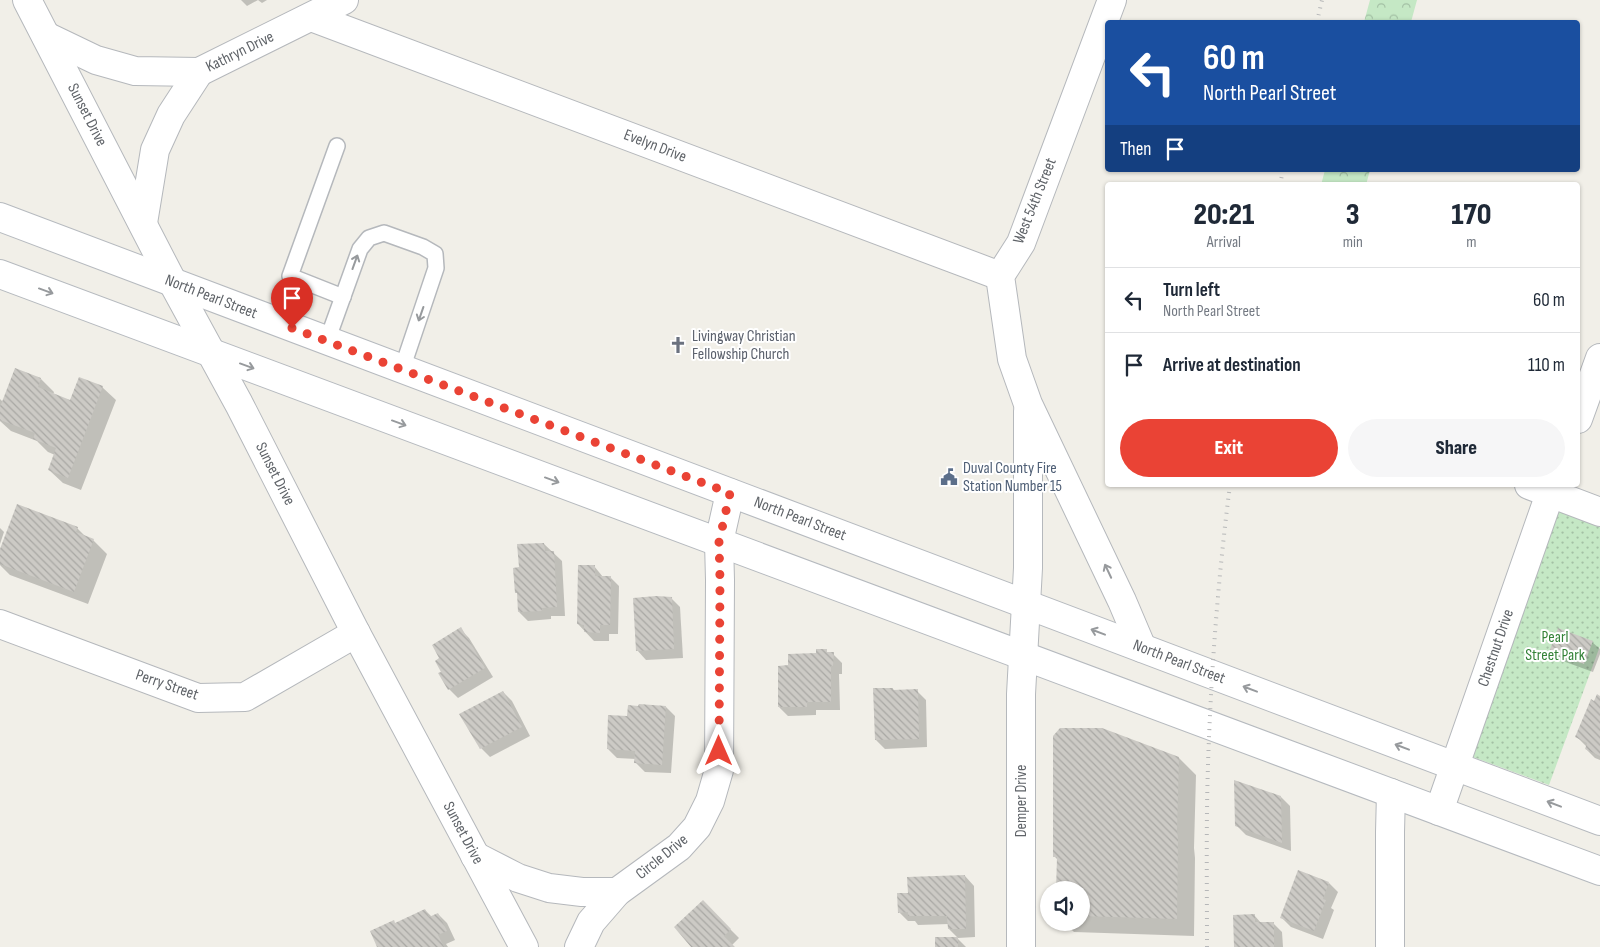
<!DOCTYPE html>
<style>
:root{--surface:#fff;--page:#f6f6f7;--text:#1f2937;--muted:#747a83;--line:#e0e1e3;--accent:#ea4335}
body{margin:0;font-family:"Sofia Sans Condensed",sans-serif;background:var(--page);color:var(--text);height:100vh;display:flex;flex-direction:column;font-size:19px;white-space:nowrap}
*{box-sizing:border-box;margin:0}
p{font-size:16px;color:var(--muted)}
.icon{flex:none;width:28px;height:28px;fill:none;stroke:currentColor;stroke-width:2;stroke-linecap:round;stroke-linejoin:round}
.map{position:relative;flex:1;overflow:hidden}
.side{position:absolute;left:1105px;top:182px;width:475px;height:305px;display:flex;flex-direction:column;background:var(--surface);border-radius:5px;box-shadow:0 1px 4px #0004}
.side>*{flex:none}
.hud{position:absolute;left:1105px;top:20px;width:475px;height:152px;border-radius:5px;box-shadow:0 1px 4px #0004;background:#1a4fa0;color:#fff;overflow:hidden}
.controls{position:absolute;left:1040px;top:881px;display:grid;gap:10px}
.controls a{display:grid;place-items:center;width:50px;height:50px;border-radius:50%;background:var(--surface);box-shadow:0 1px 4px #0004;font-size:25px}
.pin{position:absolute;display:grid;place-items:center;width:42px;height:42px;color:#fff;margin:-51px -21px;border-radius:50% 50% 50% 0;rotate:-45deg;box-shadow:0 0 5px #0007}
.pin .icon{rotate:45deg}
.me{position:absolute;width:55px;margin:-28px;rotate:0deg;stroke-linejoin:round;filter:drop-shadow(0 0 4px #0008)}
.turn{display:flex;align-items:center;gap:18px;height:105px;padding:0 15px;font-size:22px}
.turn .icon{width:65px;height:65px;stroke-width:2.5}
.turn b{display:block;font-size:35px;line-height:42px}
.then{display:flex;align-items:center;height:48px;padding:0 15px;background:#0003;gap:10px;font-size:19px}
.eta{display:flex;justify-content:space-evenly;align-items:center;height:85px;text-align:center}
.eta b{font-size:30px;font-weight:800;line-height:35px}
.button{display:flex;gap:10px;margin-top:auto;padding:10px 15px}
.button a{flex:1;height:58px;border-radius:30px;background:var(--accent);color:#fff;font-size:20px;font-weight:800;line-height:58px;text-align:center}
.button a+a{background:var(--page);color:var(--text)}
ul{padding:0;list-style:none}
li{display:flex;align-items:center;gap:15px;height:65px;padding:0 15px;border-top:1px solid var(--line)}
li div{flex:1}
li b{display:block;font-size:19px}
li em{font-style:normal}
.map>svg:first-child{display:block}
.forest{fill:url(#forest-crowns)}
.park{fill:url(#park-dots)}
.shadow{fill:#0003}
.building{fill:url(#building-back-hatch)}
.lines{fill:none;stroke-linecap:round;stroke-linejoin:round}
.lane-casing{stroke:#b5b8bc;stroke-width:18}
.street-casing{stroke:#b5b8bc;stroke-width:30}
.secondary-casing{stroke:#b6babf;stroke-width:30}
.lane{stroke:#fff;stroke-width:15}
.street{stroke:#fff;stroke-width:28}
.secondary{stroke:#fff;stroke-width:28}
.rail{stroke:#b6b7b8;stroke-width:4;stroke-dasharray:1 6;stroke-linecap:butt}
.oneway{stroke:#979a9d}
.route{stroke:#ea4335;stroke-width:9;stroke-dasharray:0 16.2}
.labels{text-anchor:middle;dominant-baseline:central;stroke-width:4;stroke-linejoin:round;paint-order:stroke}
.street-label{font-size:16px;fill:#5f6368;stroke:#fff}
.worship-label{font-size:16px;fill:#5b616d;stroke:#fff;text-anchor:start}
.service-label{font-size:16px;fill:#4e5e75;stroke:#fff;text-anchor:start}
.park-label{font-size:16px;fill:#348238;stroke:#fff}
</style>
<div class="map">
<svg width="1600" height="947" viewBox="0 0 1600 947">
<defs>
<pattern id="forest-crowns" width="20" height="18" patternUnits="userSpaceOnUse" patternTransform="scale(1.25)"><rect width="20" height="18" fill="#c5e8c5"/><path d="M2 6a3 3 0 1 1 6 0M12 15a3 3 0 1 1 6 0" fill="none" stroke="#a3c0a4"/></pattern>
<pattern id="park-dots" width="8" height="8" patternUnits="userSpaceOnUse" patternTransform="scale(1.25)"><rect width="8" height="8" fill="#c5e8c5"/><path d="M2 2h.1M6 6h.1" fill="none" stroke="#a3c0a4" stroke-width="1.8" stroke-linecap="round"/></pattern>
<pattern id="building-back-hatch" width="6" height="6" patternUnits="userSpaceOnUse" patternTransform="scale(1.25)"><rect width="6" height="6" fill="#cccac5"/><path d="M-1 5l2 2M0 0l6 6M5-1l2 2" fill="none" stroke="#a9a8a4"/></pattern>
</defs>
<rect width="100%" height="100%" fill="#f1efe8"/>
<g class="forest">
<path d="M1370,0h47l-6,22h-47z"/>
<path d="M1325,170h45l-4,15h-45z"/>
</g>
<path class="park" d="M1558,511l42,16v119l-51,139 -76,-28z"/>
<g class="shadow">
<path d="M241,0h17l-11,6z"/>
<path d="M258,0h9l-5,3z"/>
<path d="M41,379l13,13 -1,3 18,7 31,-15 14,13 -35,90 -18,-7 -14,-13 6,-15 -7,-3 -11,-11 -26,-10 -11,-10v-22l3,3z"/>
<path d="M0,528l4,4 -4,12z"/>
<path d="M77,528l9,9 7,3 14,14 -19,50 -78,-29 -10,-10v-12z"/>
<path d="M544,544l18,17 3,55h-14v3l-23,2 -9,-9v-17l-3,-3 4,-24z"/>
<path d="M594,566l9,11h7l9,9 -1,48h-9v7h-15l-16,-17z"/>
<path d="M671,598l9,9 3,51 -37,2 -9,-10z"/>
<path d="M460,629l9,9 24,39 -35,21 -9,-9 -6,-17z"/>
<path d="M1592,642l8,7v5l-7,18 -33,-12 -9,-9z"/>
<path d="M826,651l3,3h4l9,9v11h-3l1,36h-24v5l-28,1 -9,-9 10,-41z"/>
<path d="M893,689l2,2h22l9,9 1,47 -42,2 -9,-9z"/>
<path d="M503,692l9,9 18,35 -40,21 -9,-9z"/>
<path d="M1600,697v63l-5,-2 -9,-9 1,-2 -10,-10 18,-35z"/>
<path d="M666,707l9,9 -4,57 -26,-1 -9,-9v-4l-19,-1 -9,-9z"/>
<path d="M1179,758l17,17 -2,73 1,10 -1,78 -120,-4 -10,-10h17v-32h-24l1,-30 -3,-3z"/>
<path d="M1281,797l9,9 1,45 -45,-16 -9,-9z"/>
<path d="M965,876l9,10 1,51 -17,1 -9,-9v-5l-31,1 -3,-4h-7l-9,-9 10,-17z"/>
<path d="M1329,883l9,9 -7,16 3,2 -11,29 -32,-12 -9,-9z"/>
<path d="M703,902l36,36 -7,7 1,2h-40z"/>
<path d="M425,910l7,7 6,-3 9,9 8,17 -9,4 2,3h-69l17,-23z"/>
<path d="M1254,915l8,9 11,-1 9,9 1,15h-48z"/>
<path d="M957,938l9,9h-30z"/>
</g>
<g class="building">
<path d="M15,368l26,10 -3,9 32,13 9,-23 24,9 -35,92 -20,-8 8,-22 -23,-9 2,-6 -35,-13v-13z"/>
<path d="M17,504l61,23 -2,5 18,7 -20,53 -74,-28v-15z"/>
<path d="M544,543l1,8h9l3,56 -15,1v3l-24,1 -1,-19h-2l-2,-25 6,-1 -2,-23z"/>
<path d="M578,565h17v11h16l-1,49h-10v8l-16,-1v-7l-7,-1z"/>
<path d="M656,596l16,1 2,52 -38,2 -3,-53z"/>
<path d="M461,627l24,41 -37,22 -10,-17 3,-1 -6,-11 4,-3 -7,-13z"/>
<path d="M1558,628l35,13 -9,23 -35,-12z"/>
<path d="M816,649h11v3h7l-1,14h-2v36h-24v5h-29v-41l10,-1v-11l28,-1z"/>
<path d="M873,688h20v2l25,-1 1,50 -44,1z"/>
<path d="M503,691l19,36 -42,22 -21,-35z"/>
<path d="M1597,694l3,2v60l-15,-7 2,-6 -12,-6 16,-38 3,2z"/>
<path d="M639,704l27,2 -4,59 -28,-2 1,-12 -28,-2 1,-34 19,1 1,-11 10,1z"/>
<path d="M1060,728h42l77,29 -2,73 1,9 -1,80 -96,-3v-26h-25l1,-33h-4v-121z"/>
<path d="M1234,780l47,16 1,47 -47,-17z"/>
<path d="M1298,870l31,12 -6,17 3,1 -12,31 -34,-13z"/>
<path d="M965,875l1,54h-18l-1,-13h-39v-4l-10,1 -1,-20h11l-1,-16z"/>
<path d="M703,900l28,29 -7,7 11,11h-44l-17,-20z"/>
<path d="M425,909l4,8 9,-4 9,18 -9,4 6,12h-67l-7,-16 24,-11 1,3z"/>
<path d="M1255,914v8h19v25h-40l-1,-32z"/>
<rect x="935" y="937" width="23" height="10"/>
</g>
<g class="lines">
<g class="lane-casing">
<g id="lane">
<path d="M337,146l-47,130 53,21"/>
<path d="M327,341l33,-92 9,-11 15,-5 39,14 12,7 1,14 -34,101"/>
</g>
</g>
<g class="street-casing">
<g id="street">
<path d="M27,0l146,283 66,121 117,229 168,314"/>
<path d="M1112,0l-91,243 -21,33 12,83 16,45 94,197 20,47"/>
<path d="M311,17l689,259"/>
<path d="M46,36l50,24 39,11 64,1 145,-72"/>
<path d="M143,223l12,-73 16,-35 28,-43"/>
<path d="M1578,419l22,-61"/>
<path d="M1529,485l71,27"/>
<path d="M0,624l198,74 47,-1 111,-64"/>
<path d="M1439,811l114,-326"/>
<path d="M475,856l43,22 31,10 33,4h35l62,-45 18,-20 13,-26 9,-31 1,-190 -1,-38 11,-49"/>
<path d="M579,947l12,-25 26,-30"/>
<path d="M1021,947v-253l7,-126v-157"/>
<path d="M1390,947v-115l1,-39"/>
</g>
</g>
<g class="secondary-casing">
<g id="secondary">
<path d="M0,217l1600,604"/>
<path d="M0,274l1600,597"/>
</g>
</g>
<use href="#lane" class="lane"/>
<use href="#street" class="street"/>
<use href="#secondary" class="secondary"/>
<g class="rail">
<path d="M1317,22l5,-22"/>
<path d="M1280,185l3,-15"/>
<path d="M1207,947c0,-61 -1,-122 1,-182 3,-93 10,-187 22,-280"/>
</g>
</g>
<defs><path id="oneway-shaft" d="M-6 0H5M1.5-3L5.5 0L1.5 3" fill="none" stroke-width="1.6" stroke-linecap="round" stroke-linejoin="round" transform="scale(1.25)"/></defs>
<g class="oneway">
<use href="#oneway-shaft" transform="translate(355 262) rotate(-70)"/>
<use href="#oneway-shaft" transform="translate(46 291) rotate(20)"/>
<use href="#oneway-shaft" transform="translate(421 314) rotate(109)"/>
<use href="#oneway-shaft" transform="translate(247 366) rotate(20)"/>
<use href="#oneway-shaft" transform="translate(399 423) rotate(20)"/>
<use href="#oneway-shaft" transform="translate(552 480) rotate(20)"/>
<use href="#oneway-shaft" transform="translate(1108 571) rotate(-115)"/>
<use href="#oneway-shaft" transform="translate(1098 632) rotate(-159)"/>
<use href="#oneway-shaft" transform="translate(1250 689) rotate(-159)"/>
<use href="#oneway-shaft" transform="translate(1402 747) rotate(-159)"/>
<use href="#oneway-shaft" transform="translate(1554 804) rotate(-159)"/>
</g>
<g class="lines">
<path class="route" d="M292,328l438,165 -11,49 1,38 -1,171"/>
</g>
<defs>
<g id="church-bare" transform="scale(1.35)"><path d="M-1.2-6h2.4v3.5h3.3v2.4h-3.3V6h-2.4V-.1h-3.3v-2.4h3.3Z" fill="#6b7280" stroke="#fff" stroke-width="2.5" paint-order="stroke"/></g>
<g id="civic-bare" transform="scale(1.35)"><path d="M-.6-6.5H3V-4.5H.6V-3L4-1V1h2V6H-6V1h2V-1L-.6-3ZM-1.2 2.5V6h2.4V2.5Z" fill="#5c6f8a" stroke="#fff" stroke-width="2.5" paint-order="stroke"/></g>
</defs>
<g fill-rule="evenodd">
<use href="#church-bare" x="678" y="345"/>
<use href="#civic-bare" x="949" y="477"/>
</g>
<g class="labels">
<g class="street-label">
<text transform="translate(240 52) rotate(-26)">Kathryn Drive</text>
<text transform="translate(87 115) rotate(63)">Sunset Drive</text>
<text transform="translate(655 146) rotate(21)">Evelyn Drive</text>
<text transform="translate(1035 201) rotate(-68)">West 54th Street</text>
<text transform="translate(211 297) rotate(21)">North Pearl Street</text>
<text transform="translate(275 474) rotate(63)">Sunset Drive</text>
<text transform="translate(800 519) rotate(21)">North Pearl Street</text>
<text transform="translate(1496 648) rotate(-71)">Chestnut Drive</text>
<text transform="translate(1179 662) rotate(21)">North Pearl Street</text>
<text transform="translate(167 685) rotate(19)">Perry Street</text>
<text transform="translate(1021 801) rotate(-90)">Demper Drive</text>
<text transform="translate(463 833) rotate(62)">Sunset Drive</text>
<text transform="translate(662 857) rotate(-39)">Circle Drive</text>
</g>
<g class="worship-label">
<text x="692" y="336">Livingway Christian<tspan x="692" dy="18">Fellowship Church</tspan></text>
</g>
<g class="service-label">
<text x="963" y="468">Duval County Fire<tspan x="963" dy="18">Station Number 15</tspan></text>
</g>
<g class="park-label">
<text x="1555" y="637">Pearl<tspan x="1555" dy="18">Street Park</tspan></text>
</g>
</g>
</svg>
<div class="controls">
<a><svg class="icon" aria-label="sound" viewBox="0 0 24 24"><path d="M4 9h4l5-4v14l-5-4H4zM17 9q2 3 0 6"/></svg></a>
</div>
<div class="pin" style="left:292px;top:328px;background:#d93025"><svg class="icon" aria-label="arrive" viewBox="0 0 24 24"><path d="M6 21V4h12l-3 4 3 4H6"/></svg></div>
<svg class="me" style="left:719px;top:751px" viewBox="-20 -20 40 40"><path d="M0-17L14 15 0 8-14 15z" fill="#ea4335" stroke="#fff" stroke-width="4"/></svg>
<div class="hud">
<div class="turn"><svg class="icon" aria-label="left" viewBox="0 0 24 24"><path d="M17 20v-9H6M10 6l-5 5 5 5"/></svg><div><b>60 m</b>North Pearl Street</div></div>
<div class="then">Then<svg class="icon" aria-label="arrive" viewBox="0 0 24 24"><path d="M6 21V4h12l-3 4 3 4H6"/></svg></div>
</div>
<section class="side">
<div class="eta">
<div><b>20:21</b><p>Arrival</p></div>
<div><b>3</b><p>min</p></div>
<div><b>170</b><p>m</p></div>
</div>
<ul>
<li><svg class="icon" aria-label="left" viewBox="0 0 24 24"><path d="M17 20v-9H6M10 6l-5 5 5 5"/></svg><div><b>Turn left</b><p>North Pearl Street</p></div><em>60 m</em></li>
<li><svg class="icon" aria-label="arrive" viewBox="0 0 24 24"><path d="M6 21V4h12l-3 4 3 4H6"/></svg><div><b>Arrive at destination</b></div><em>110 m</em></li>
</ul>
<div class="button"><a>Exit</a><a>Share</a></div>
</section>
</div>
